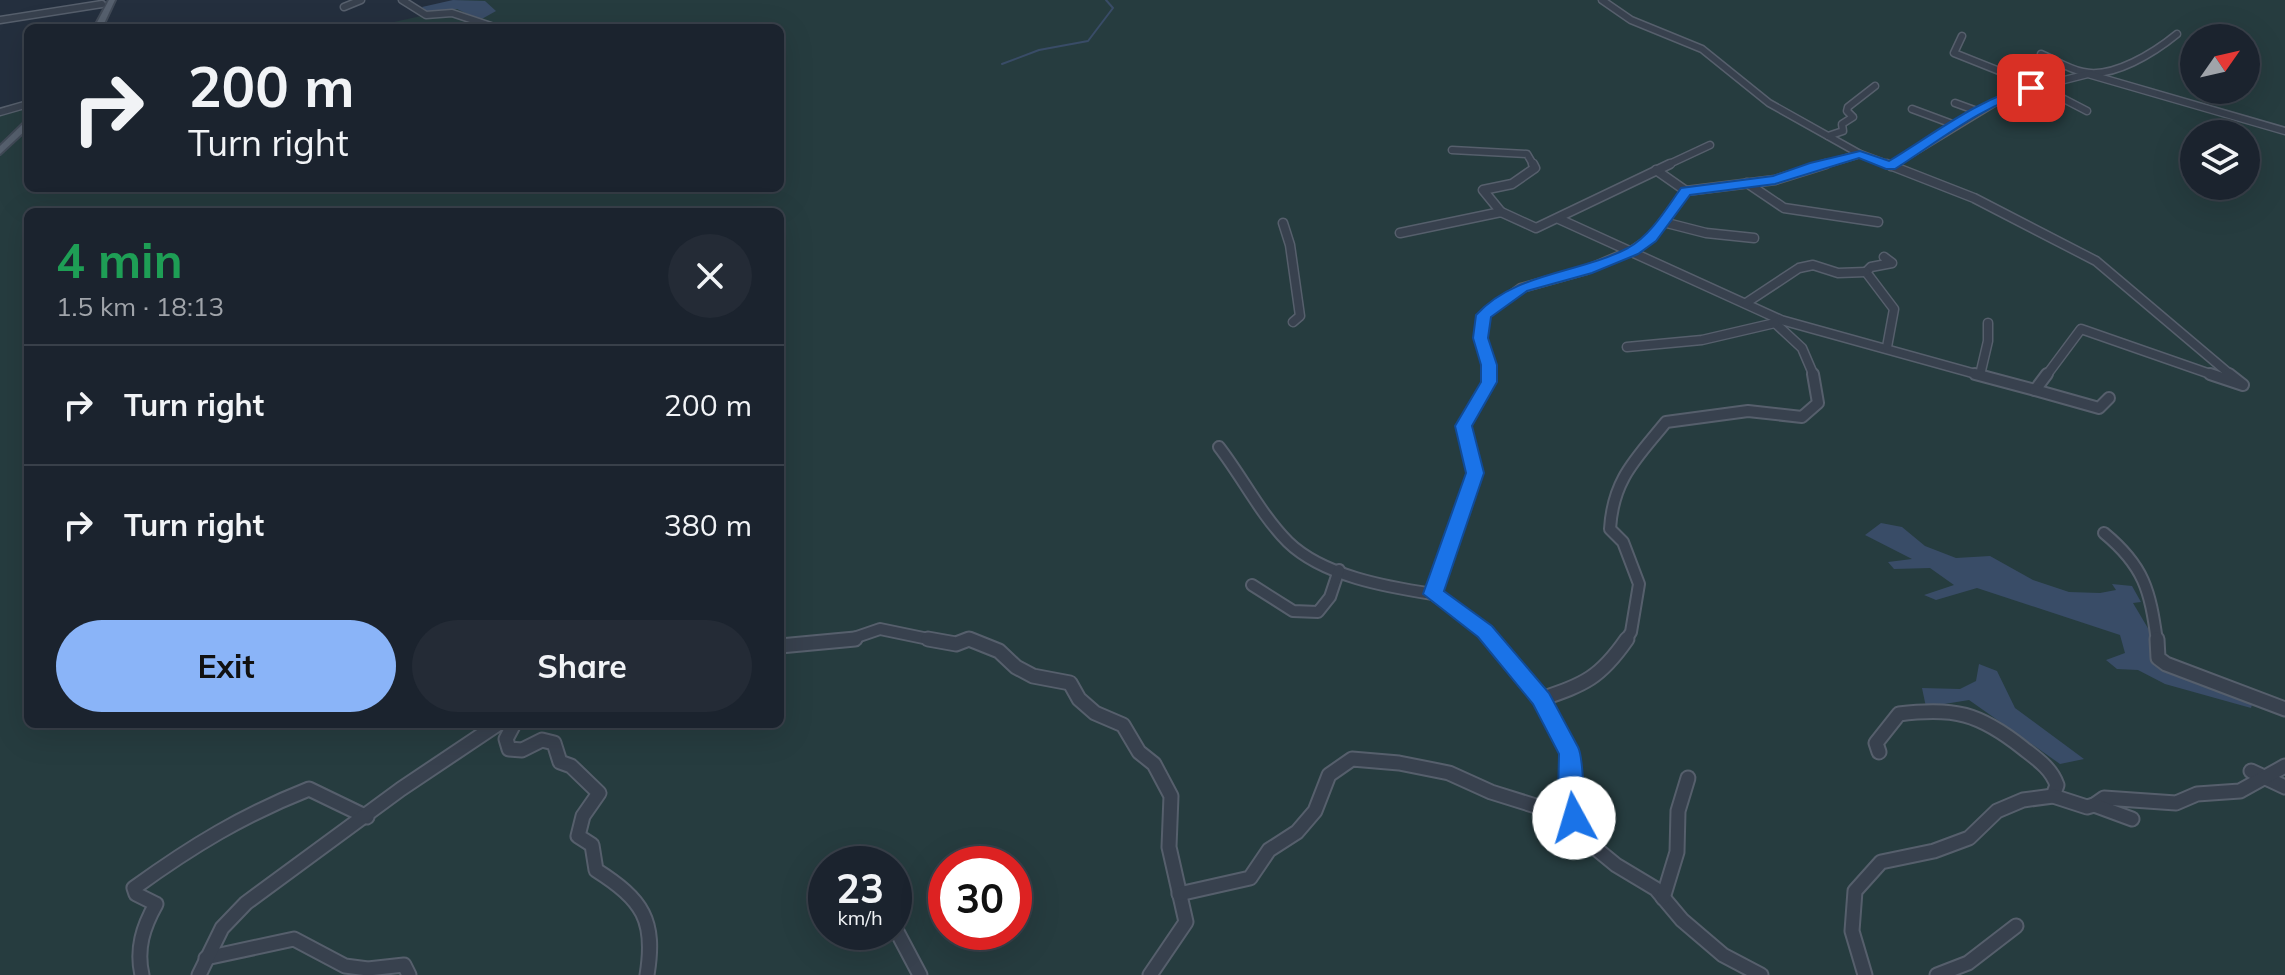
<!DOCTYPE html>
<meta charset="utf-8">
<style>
:root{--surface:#1b232e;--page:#242b36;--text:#f1f3f6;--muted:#a0a4aa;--line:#39404a;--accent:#8ab4f8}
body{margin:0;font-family:Mulish,sans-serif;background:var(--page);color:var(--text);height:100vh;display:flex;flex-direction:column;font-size:30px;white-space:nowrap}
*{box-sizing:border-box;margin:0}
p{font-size:26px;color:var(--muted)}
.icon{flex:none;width:44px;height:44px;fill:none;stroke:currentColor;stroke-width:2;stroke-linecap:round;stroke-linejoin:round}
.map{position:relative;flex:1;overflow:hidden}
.side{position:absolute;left:24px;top:208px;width:760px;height:520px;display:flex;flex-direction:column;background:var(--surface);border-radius:12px;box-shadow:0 8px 32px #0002,0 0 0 2px var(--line)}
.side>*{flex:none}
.banner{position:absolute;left:24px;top:24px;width:760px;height:168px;border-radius:12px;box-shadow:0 8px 32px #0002,0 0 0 2px var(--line);background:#1b232e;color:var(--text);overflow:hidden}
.needle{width:52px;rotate:56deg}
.fabs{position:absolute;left:2180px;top:24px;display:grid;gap:16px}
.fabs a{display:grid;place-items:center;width:80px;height:80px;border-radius:50%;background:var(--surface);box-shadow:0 8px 32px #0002,0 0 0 2px var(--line);font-size:40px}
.speed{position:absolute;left:808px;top:846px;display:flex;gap:16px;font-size:40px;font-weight:700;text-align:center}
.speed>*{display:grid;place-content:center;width:104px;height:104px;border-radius:50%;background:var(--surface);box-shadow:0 8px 32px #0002,0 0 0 2px var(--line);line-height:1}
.speed small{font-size:20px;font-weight:400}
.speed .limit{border:12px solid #d22;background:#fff;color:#111}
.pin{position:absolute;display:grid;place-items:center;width:68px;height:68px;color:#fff;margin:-34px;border-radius:16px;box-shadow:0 4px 12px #0006}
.me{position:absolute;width:88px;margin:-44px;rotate:354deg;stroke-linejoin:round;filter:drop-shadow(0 0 6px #0008)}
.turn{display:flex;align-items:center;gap:28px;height:168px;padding:0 32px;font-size:36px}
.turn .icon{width:104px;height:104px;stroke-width:2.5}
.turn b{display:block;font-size:56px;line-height:68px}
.round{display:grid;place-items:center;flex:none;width:84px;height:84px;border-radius:42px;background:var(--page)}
.summary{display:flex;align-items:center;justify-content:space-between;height:136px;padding:0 32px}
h1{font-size:48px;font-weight:700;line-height:60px;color:#1e9e55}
.cta{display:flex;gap:16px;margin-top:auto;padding:16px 32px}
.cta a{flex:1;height:92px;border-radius:48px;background:var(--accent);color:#111;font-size:32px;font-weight:700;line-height:92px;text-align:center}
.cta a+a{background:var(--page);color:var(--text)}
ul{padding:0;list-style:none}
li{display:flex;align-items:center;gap:24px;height:120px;padding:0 32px;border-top:2px solid var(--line)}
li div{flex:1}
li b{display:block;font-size:30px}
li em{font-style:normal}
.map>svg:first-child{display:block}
.green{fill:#263c3f;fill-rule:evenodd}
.water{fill:#394c67}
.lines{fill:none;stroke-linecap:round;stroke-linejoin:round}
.stream{stroke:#394c67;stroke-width:2}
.minor-far3-casing{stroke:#565f6c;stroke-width:9}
.minor-far2-casing{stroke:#565f6c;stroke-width:11}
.minor-far1-casing{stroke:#565f6c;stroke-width:14}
.minor-casing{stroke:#565f6c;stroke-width:17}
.major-casing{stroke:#414a57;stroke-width:4}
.minor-far3{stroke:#38414e;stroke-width:6}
.minor-far2{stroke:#38414e;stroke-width:8}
.minor-far1{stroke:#38414e;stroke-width:10}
.minor{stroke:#38414e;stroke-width:13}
.major{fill:#56606e;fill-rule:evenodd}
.route{fill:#1a73e8;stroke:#114b97;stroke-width:2}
</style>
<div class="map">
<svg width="2285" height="975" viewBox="0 0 2285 975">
<rect width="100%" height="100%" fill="#242f3e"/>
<path class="green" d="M460,0h1825v975h-2285v-865l28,-6v84h752v-160h-413l72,-16zM2194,38h52v52h-52zM2194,134h52v52h-52zM28,212h752v512h-752zM826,864h68v68h-68zM946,864h68v68h-68z"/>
<g class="water">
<path d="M453,0l32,1 11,10 -16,9 -23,-11 -29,4 -6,-6z"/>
<path d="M1881,523l21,4 23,19 31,12 34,-2 43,24 36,12 31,1 16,-3 -4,-6 20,2 9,16 -8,1 22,37 1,26 97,35 -2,7 -86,-24 -27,-14 -21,-1 -11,-9 19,-7 -5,-18 -143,-47 -41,12 -12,-5 30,-10 -24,-17 -36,1 -6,-7 24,-3 -47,-24z"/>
<path d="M1979,664l18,7 18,37 69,51 -24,5 -91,-64 -43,7 -4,-19 38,1 16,-8z"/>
</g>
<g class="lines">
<path class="stream" d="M1002,64l37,-14 49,-9 25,-33 -7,-8"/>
<g class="minor-far3-casing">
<g id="minor-far3">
<path d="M402,0l24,15 26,-2 45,15"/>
<path d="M1602,0l29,20 71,29 67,54 91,51 32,12"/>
<path d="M344,7l17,-7"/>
<path d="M0,20l102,-16"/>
<path d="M1962,36l-8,17 83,33"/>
<path d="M2041,54c14,6 27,15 42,18 30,7 72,-20 94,-38"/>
<path d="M2033,89l27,8 27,14"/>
<path d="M1955,103l22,8"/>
<path d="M1912,109l43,16"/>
<path d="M0,112l28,-8"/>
<path d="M1828,136l15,-5 -1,-7 11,-7 -6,-6 1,-4 27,-21"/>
<path d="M1452,150l75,4 7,12"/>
<path d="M1665,166l45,-21"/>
<path d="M1820,166l40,-12"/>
<path d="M1891,166l118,-72 79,-20 197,57"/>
</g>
</g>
<g class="minor-far2-casing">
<g id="minor-far2">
<path d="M1887,164l87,34 122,63 136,115"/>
<path d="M1891,166l3,-2"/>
<path d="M1656,170l30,21"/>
<path d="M1747,183l37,25 94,14"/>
<path d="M1501,212l-18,-22 29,-6 23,-16 -2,-4"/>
<path d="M1559,219l222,101 202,56"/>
<path d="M1663,222l43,11 48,5"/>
<path d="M1283,223l7,22 10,71 -7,6"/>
<path d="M1400,233l101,-21 35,16 134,-64"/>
<path d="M1884,257l8,6 -21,4 -5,5 28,37 -7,38"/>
<path d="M1746,303l53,-35 14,-3 25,8 28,-1"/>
<path d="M1780,320l-5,3 27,25 12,28"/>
<path d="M1627,347l75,-7 73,-17"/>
<path d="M1980,375l8,-34v-18"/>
<path d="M1489,376l-8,-38 3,-23 37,-27 65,-18 47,-20 18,-12 35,-47 89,-11 51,-16"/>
<path d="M2046,376l35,-47 135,47"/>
</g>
</g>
<g class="minor-far1-casing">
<g id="minor-far1">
<path d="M1489,374v8l-26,44 12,47 -42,121 52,37 8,10"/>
<path d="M1975,374l60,16 12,-16"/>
<path d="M2210,374l33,11 -14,-11"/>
<path d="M2035,390l64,18 10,-10"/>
<path d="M1219,447c24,31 42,68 69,95 35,34 99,45 145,52"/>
<path d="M2104,533c40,33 46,57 53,108"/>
<path d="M1252,585l41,26 25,1 12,-15 9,-27"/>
<path d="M845,641l35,-12 58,12"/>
<path d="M965,641h8"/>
<path d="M1625,641l6,-9 8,-48 -16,-42 -13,-13c3,-50 26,-70 56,-107l82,-11 54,6 16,-14 -5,-29"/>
</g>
</g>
<g class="minor-casing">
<g id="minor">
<path d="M928,639l28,5 13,-5 30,12 17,16 17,9 37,7 9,16 16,14 28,12 16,27 15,12 17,32 -2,51 17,75 -36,53"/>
<path d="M1491,639l50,60 29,55v42l4,22 14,24 28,23 40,24 26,31 41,35 38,20"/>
<path d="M2157,639l1,19 8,6 119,45"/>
<path d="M780,646l75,-7"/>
<path d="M1541,699c44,-15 59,-21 86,-60"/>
<path d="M514,724l-8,15 3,10 13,1 20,-10 12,3 6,19 11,4 28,27 -16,23 -5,20 14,9 4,25c47,30 60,50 51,105"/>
<path d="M1879,752l-3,-9 23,-29c55,-7 80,-1 124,34 14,11 28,20 34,37l-4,11"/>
<path d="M2251,771l34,16"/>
<path d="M2094,805l10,-7 72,5 21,-9 43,-3 45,-25"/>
<path d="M1179,894l71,-16 19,-28 28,-18 18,-21 14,-36 23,-16 47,4 50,10 42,19 83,26"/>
<path d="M1663,898l14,-46 1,-41 10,-33"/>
<path d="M894,926l26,49"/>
<path d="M206,958l88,-19 51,27 23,3 36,-4 5,10"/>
<path d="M142,975c-6,-26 1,-48 14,-71l-20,-10 -2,-6c58,-42 109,-73 175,-99l58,28"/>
<path d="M199,975l23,-47 24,-25 155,-114 97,-65"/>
<path d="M1865,975l-13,-44 3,-40 26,-29 53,-11 35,-13 28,-27 26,-11 30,-4 34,11 7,-2 38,14"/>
<path d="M1937,975l31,-12 48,-37"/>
</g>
</g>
<g class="major-casing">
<g id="major">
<path d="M109,0h6l-13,28h-8z"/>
<path d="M25,122h3v6l-28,26v-8z"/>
</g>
</g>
<use href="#minor-far3" class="minor-far3"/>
<use href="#minor-far2" class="minor-far2"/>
<use href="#minor-far1" class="minor-far1"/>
<use href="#minor" class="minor"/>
<use href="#major" class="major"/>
</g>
<path class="route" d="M2031,85l6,3 -2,3c-51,13 -96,50 -140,78h-9l-27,-11 -84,26 -85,11 -34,46 -18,13 -46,19 -65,18 -36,26 -3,21 9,27v17l-25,44 12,47 -40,118 48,35 57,67 29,54c5,9 8,70 4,78l-8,3 -8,-3 -8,-29 1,-42 -26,-50 -55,-67 -55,-43 43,-121 -11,-47 26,-44v-17l-8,-27 3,-23c39,-43 102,-41 152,-67 23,-13 38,-39 53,-60l92,-12 37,-13 50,-12 29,10c46,-28 90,-63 142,-76z"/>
</svg>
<div class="fabs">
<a><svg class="needle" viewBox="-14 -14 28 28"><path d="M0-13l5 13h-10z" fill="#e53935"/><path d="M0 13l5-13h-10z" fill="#a0a4aa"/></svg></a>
<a><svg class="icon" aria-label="layers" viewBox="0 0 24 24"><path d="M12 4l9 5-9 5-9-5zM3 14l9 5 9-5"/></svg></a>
</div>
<div class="speed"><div>23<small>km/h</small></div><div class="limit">30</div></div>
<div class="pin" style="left:2031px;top:88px;background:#d93025"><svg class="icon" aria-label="arrive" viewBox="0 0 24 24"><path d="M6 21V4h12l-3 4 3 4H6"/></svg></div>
<svg class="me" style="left:1574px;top:818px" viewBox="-20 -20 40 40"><circle r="19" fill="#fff"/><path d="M0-13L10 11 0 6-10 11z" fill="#1a73e8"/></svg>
<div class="banner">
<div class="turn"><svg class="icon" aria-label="right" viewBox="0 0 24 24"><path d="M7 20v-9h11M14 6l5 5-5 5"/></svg><div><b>200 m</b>Turn right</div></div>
</div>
<section class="side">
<div class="summary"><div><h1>4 min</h1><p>1.5 km · 18:13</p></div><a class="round"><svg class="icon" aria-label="close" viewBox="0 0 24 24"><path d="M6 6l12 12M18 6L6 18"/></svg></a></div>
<ul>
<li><svg class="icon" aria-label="right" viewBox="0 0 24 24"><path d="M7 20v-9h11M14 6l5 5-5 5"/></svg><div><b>Turn right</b></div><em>200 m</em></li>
<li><svg class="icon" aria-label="right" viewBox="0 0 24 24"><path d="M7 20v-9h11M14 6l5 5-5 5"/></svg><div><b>Turn right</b></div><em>380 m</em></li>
</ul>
<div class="cta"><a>Exit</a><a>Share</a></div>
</section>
</div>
